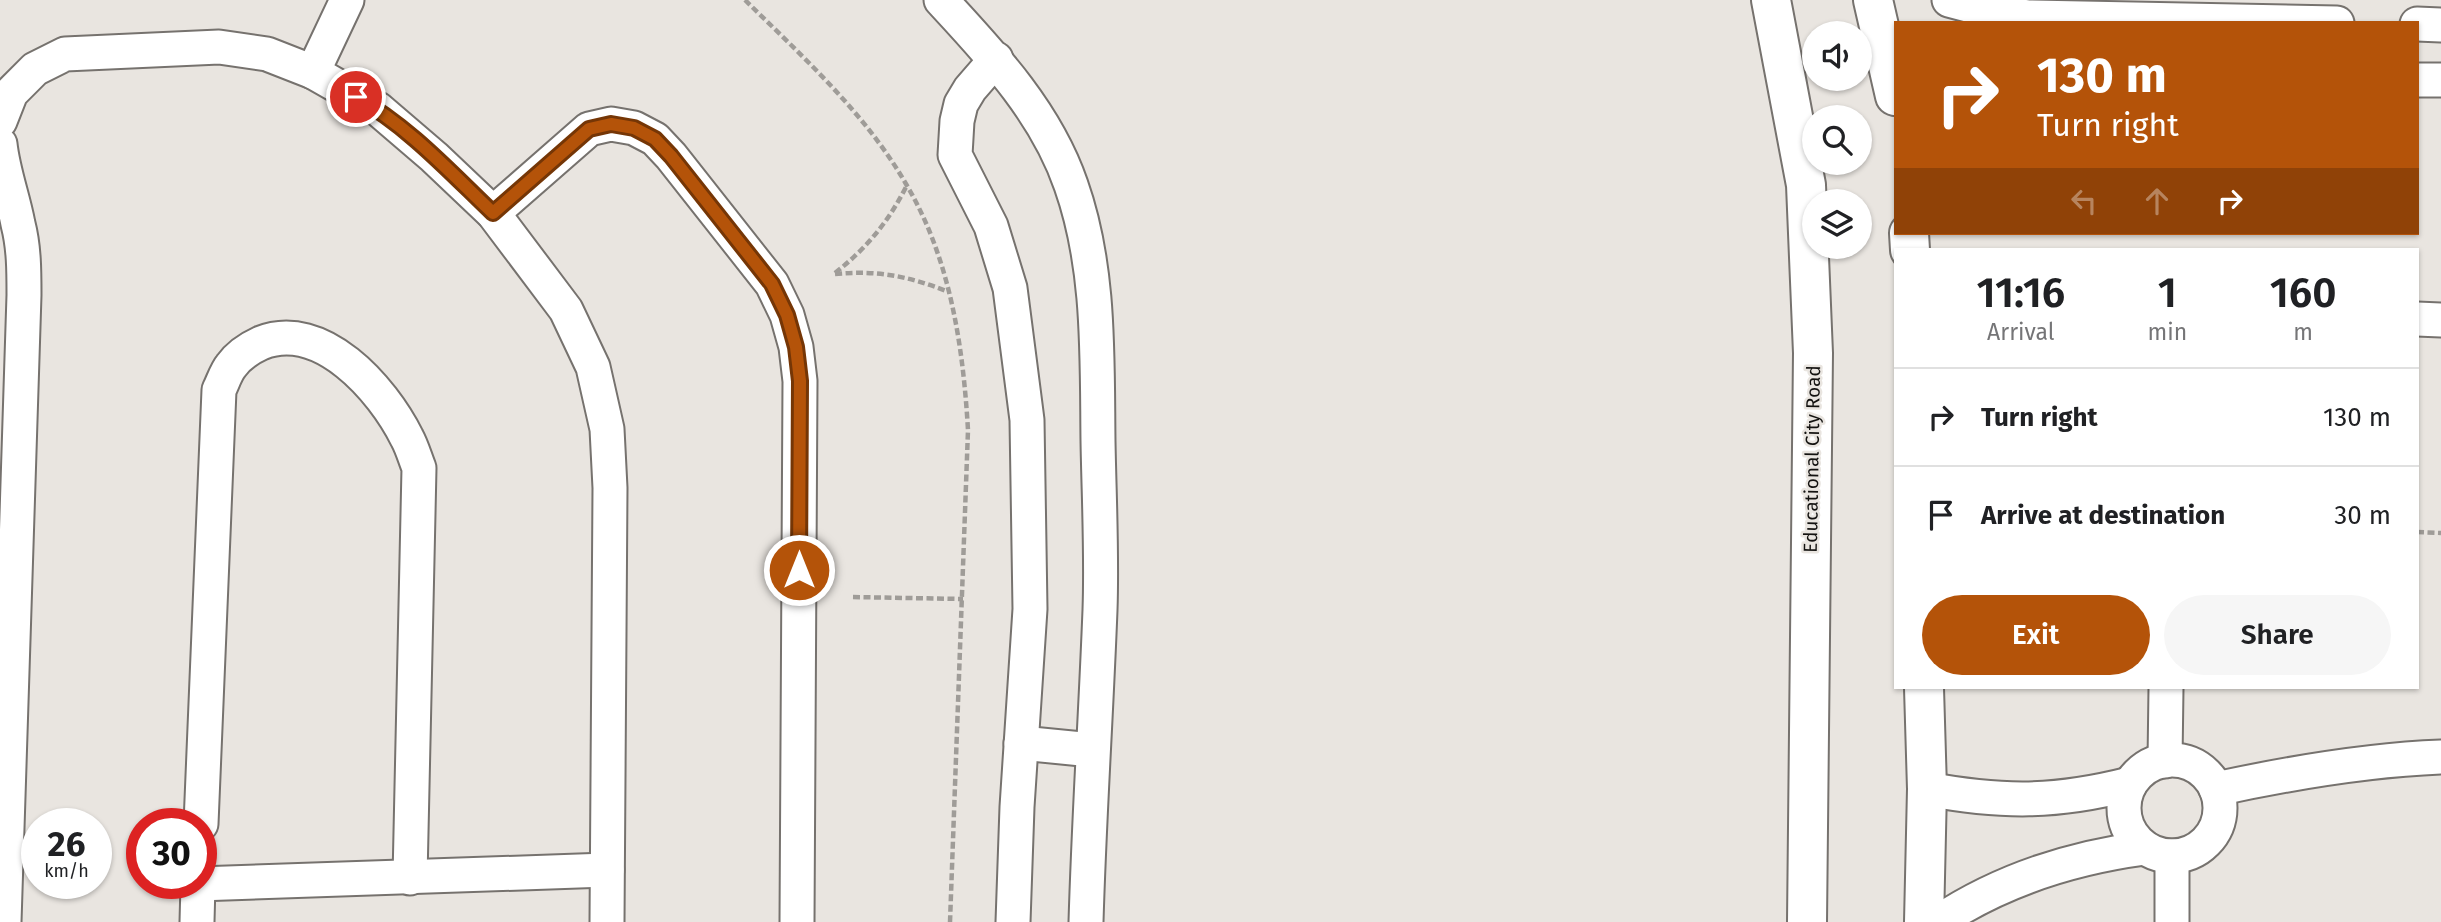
<!DOCTYPE html>
<style>
:root{--surface:#fff;--page:#f6f6f6;--text:#202124;--muted:#757577;--line:#e0e0e0;--accent:#b45309}
body{margin:0;font-family:"Fira Sans",sans-serif;background:var(--page);color:var(--text);height:100vh;display:flex;flex-direction:column;font-size:26px;white-space:nowrap}
*{box-sizing:border-box;margin:0}
p{font-size:23px;color:var(--muted)}
.icon{flex:none;width:38px;height:38px;fill:none;stroke:currentColor;stroke-width:2;stroke-linecap:round;stroke-linejoin:round}
.map{position:relative;flex:1;overflow:hidden}
.details{position:absolute;left:1894px;top:248px;width:525px;height:441px;display:flex;flex-direction:column;background:var(--surface);border-radius:0px;box-shadow:0 2px 5px #0004}
.details>*{flex:none}
.hud{position:absolute;left:1894px;top:21px;width:525px;height:214px;border-radius:0px;box-shadow:0 2px 5px #0004;background:#b45309;color:#fff;overflow:hidden}
.fabs{position:absolute;left:1802px;top:21px;display:grid;gap:14px}
.fabs a{display:grid;place-items:center;width:70px;height:70px;border-radius:50%;background:var(--surface);box-shadow:0 2px 5px #0004;font-size:35px}
.speed{position:absolute;left:21px;top:808px;display:flex;gap:14px;font-size:35px;font-weight:700;text-align:center}
.speed>*{display:grid;place-content:center;width:91px;height:91px;border-radius:50%;background:var(--surface);box-shadow:0 2px 5px #0004;line-height:1}
.speed small{font-size:18px;font-weight:400}
.speed .limit{border:10px solid #d22;background:#fff;color:#111}
.pin{position:absolute;display:grid;place-items:center;width:60px;height:60px;color:#fff;margin:-30px;border:4px solid #fff;border-radius:50%;box-shadow:0 2px 7px #0007}
.me{position:absolute;width:77px;margin:-38px;rotate:0deg;stroke-linejoin:round;filter:drop-shadow(0 0 5px #0008)}
.turn{display:flex;align-items:center;gap:24px;height:147px;padding:0 28px;font-size:32px}
.turn .icon{width:91px;height:91px;stroke-width:2.5}
.turn b{display:block;font-size:49px;line-height:60px}
.lanes{display:flex;align-items:center;height:66px;padding:0 28px;background:#0003;justify-content:center;gap:35px;direction:ltr}
.lanes .off{opacity:.35}
.eta{display:flex;justify-content:space-evenly;align-items:center;height:119px;text-align:center}
.eta b{font-size:42px;font-weight:600;line-height:49px}
.cta{display:flex;gap:14px;margin-top:auto;padding:14px 28px}
.cta a{flex:1;height:80px;border-radius:42px;background:var(--accent);color:#fff;font-size:28px;font-weight:600;line-height:80px;text-align:center}
.cta a+a{background:var(--page);color:var(--text)}
ul{padding:0;list-style:none}
li{display:flex;align-items:center;gap:21px;height:98px;padding:0 28px;border-top:2px solid var(--line)}
li div{flex:1}
li b{display:block;font-size:26px}
li em{font-style:normal}
.map>svg:first-child{display:block}
.lines{fill:none;stroke-linecap:round;stroke-linejoin:round}
.minor-casing{stroke:#76726e;stroke-width:37}
.tertiary-casing{stroke:#76726e;stroke-width:42}
.path{stroke:#9f9c98;stroke-width:4.5;stroke-dasharray:7 3.5;stroke-linecap:butt}
.minor{stroke:#fff;stroke-width:33}
.tertiary{stroke:#fff;stroke-width:38}
.route-casing{stroke:#753606;stroke-width:18}
.route{stroke:#b45309;stroke-width:12}
.labels{text-anchor:middle;dominant-baseline:central;stroke-width:5;stroke-linejoin:round;paint-order:stroke}
.street-label{font-size:19px;fill:#131210;stroke:#e9e5e0}
</style>
<div class="map">
<svg width="2441" height="922" viewBox="0 0 2441 922">
<rect width="100%" height="100%" fill="#e9e5e0"/>
<g class="lines">
<g class="minor-casing">
<g id="minor">
<path d="M941,0c51,55 105,112 130,185 29,82 26,170 27,256 1,56 4,113 2,169 -4,104 -11,208 -14,312"/>
<path d="M1949,0l49,13 31,4 308,6"/>
<path d="M2417,24l24,1"/>
<path d="M996,59l-26,30 -9,15 -4,17 -2,34 36,71 19,62 17,132 3,189 -13,198 -4,115"/>
<path d="M313,72l34,-72"/>
<path d="M2417,80h24"/>
<path d="M0,121l11,-28 24,-24 30,-15 154,-7 48,7 46,18 65,37 56,48 59,56 73,97 27,57 14,62 3,59 -3,434"/>
<path d="M0,144c3,28 13,53 18,80 6,23 6,47 6,71l-20,627"/>
<path d="M493,213l96,-84 22,-5 23,4 21,11 16,17 101,128 15,31 9,32 4,34 -3,541"/>
<path d="M2417,319l24,1"/>
<path d="M1021,743l71,7"/>
<circle cx="2172" cy="808" r="48"/>
<path d="M2165,761l1,-73"/>
<path d="M1927,789c76,14 128,14 203,-5"/>
<path d="M2216,789c74,-16 149,-29 225,-32"/>
<path d="M201,824l18,-434c4,-8 7,-18 12,-24 7,-10 19,-18 30,-23 60,-24 121,45 146,95 5,9 8,20 12,30l-9,410"/>
<path d="M198,884l409,-14"/>
<path d="M197,922l1,-38"/>
<path d="M1938,922c63,-42 132,-64 207,-74"/>
<path d="M2172,922v-66"/>
</g>
</g>
<g class="tertiary-casing">
<g id="tertiary">
<path d="M1771,0l35,185 7,168 -6,569"/>
<path d="M1873,0l22,96"/>
<path d="M1909,233l1,17"/>
<path d="M1924,922l3,-133 -3,-101"/>
</g>
</g>
<g class="path">
<path d="M745,0c57,56 121,114 161,184 44,74 57,161 62,246l-18,492"/>
<path d="M835,273c32,-25 54,-52 72,-88"/>
<path d="M835,274c43,-4 73,2 114,18"/>
<path d="M2417,532l24,1"/>
<path d="M853,597l110,2"/>
</g>
<use href="#minor" class="minor"/>
<use href="#tertiary" class="tertiary"/>
</g>
<g class="lines">
<g class="route-casing">
<path id="route" d="M356,97c52,29 94,75 137,116l96,-84 22,-5 23,4 21,11 16,17 101,128 15,31 9,32 4,34 -1,189"/>
</g>
<use href="#route" class="route"/>
</g>
<g class="labels">
<g class="street-label">
<text transform="translate(1812 459) rotate(-89)">Educational City Road</text>
</g>
</g>
</svg>
<div class="fabs">
<a><svg class="icon" aria-label="sound" viewBox="0 0 24 24"><path d="M4 9h4l5-4v14l-5-4H4zM17 9q2 3 0 6"/></svg></a>
<a><svg class="icon" aria-label="search" viewBox="0 0 24 24"><circle cx="10" cy="10" r="6"/><path d="M15 15l6 6"/></svg></a>
<a><svg class="icon" aria-label="layers" viewBox="0 0 24 24"><path d="M12 4l9 5-9 5-9-5zM3 14l9 5 9-5"/></svg></a>
</div>
<div class="speed"><div>26<small>km/h</small></div><div class="limit">30</div></div>
<div class="pin" style="left:356px;top:97px;background:#d93025"><svg class="icon" aria-label="arrive" viewBox="0 0 24 24"><path d="M6 21V4h12l-3 4 3 4H6"/></svg></div>
<svg class="me" style="left:799px;top:570px" viewBox="-20 -20 40 40"><circle r="17" fill="#b45309" stroke="#fff" stroke-width="3"/><path d="M0-11L8 9 0 5-8 9z" fill="#fff"/></svg>
<div class="hud">
<div class="turn"><svg class="icon" aria-label="right" viewBox="0 0 24 24"><path d="M7 20v-9h11M14 6l5 5-5 5"/></svg><div><b>130 m</b>Turn right</div></div>
<div class="lanes"><svg class="icon off" aria-label="left" viewBox="0 0 24 24"><path d="M17 20v-9H6M10 6l-5 5 5 5"/></svg><svg class="icon off" aria-label="ahead" viewBox="0 0 24 24"><path d="M12 20V5M6 11l6-6 6 6"/></svg><svg class="icon" aria-label="right" viewBox="0 0 24 24"><path d="M7 20v-9h11M14 6l5 5-5 5"/></svg></div>
</div>
<section class="details">
<div class="eta">
<div><b>11:16</b><p>Arrival</p></div>
<div><b>1</b><p>min</p></div>
<div><b>160</b><p>m</p></div>
</div>
<ul>
<li><svg class="icon" aria-label="right" viewBox="0 0 24 24"><path d="M7 20v-9h11M14 6l5 5-5 5"/></svg><div><b>Turn right</b></div><em>130 m</em></li>
<li><svg class="icon" aria-label="arrive" viewBox="0 0 24 24"><path d="M6 21V4h12l-3 4 3 4H6"/></svg><div><b>Arrive at destination</b></div><em>30 m</em></li>
</ul>
<div class="cta"><a>Exit</a><a>Share</a></div>
</section>
</div>
